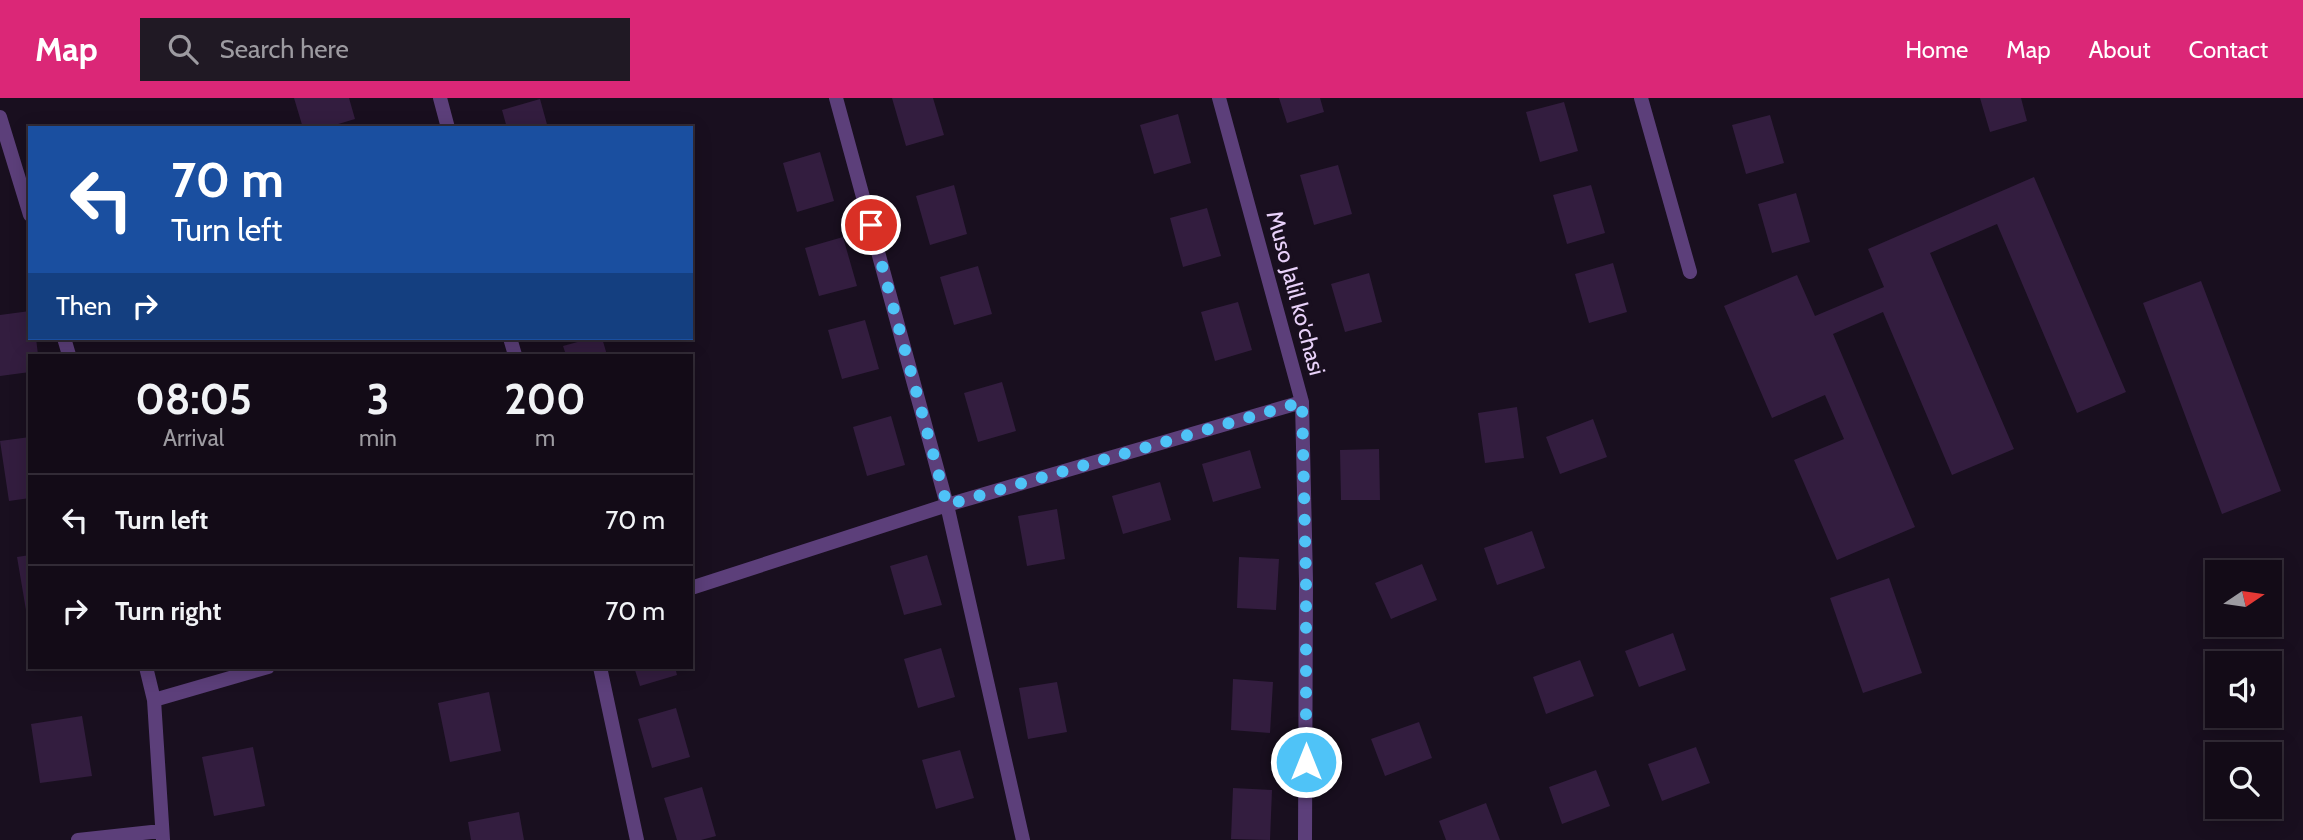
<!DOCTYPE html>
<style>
:root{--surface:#130b17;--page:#201924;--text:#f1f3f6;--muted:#9d9ba1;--line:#322b36;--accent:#db2777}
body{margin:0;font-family:Cabin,sans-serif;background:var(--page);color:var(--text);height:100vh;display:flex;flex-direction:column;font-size:26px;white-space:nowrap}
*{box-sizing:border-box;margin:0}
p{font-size:23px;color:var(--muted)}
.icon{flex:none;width:38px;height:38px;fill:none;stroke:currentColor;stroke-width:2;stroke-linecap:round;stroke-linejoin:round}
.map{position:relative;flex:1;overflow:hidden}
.drawer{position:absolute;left:28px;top:256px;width:665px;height:315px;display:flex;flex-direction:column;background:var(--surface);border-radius:0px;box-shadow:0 4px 18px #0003,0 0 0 2px var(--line)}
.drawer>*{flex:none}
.top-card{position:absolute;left:28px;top:28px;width:665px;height:214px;border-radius:0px;box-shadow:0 4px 18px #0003,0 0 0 2px var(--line);background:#1a4fa0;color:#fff;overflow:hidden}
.needle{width:46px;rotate:77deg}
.buttons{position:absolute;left:2205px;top:462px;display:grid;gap:14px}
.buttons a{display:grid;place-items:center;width:77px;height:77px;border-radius:0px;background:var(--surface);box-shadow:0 4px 18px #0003,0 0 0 2px var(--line);font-size:35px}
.pin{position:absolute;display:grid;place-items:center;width:60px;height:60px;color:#fff;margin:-30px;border:4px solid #fff;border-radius:50%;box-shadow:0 2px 7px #0007}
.me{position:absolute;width:77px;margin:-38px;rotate:0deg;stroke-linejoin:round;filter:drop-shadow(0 0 5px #0008)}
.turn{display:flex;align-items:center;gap:24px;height:147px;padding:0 28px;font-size:32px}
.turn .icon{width:91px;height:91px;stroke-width:2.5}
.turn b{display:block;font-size:49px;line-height:60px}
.then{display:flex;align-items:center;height:66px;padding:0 28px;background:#0003;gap:14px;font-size:26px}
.eta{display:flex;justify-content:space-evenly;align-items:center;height:119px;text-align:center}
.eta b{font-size:42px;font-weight:700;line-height:49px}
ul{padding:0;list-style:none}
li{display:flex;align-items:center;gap:21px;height:91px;padding:0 28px;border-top:2px solid var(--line)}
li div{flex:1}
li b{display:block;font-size:26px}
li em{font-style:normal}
header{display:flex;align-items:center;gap:42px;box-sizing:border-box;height:98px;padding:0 35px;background:var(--accent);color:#fff}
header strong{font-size:33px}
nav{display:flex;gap:38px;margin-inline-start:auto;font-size:24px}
.search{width:490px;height:63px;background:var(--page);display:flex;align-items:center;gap:18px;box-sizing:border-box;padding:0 24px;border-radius:0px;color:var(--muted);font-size:26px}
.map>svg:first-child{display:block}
</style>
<header>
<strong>Map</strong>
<div class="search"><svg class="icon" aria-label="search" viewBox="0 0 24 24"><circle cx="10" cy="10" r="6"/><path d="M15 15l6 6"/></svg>Search here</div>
<nav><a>Home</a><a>Map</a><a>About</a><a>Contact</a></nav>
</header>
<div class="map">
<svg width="2303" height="742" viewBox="0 0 2303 742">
<rect width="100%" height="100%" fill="#190f1f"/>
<path fill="#331d3f" d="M294 0H349L355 21 325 30H303Z
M892 0H933L944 37 906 48Z
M1279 0H1320L1324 14 1287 25Z
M1980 0H2021L2027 23 1990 34Z
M540 1 548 30H507L502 12Z
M1564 4 1578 53 1540 64 1526 14Z
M1178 16 1191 65 1154 76 1140 27Z
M1770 17 1784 65 1746 76 1732 27Z
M820 54 834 103 797 114 783 65Z
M1338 67 1352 116 1314 127 1300 77Z
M2034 79 2126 294 2077 315 1997 126 1930 155 2014 351 1952 377 1883 214 1833 236 1915 429 1837 462 1794 362 1844 341 1825 297 1772 320 1724 208 1797 177 1815 218 1884 189 1868 151Z
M954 87 967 136 930 147 916 98Z
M1591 87 1605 135 1567 146 1553 97Z
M1796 95 1810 144 1772 155 1758 106Z
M1207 110 1221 158 1183 169 1170 120Z
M843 139 857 188 819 198 805 150Z
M1613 165 1627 214 1589 225 1575 176Z
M978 168 992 216 954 227 940 179Z
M1369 175 1382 224 1345 234 1331 186Z
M2201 183 2281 393 2222 416 2143 205Z
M1238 204 1252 252 1215 263 1201 214Z
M30 213V240H36L38 257H30V274L0 278V217Z
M865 222 879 271 842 281 828 232Z
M592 240H602L607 257H566L563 248Z
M1002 284 1016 333 978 344 964 295Z
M1517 309 1524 360 1485 365 1478 315Z
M891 318 905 367 867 378 853 329Z
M1593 321 1607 359 1560 376 1546 339Z
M30 339V400L9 403 0 343Z
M1379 351 1380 402H1341L1340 352Z
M1250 352 1261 390 1213 404 1202 366Z
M1160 384 1171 422 1123 436 1112 398Z
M1057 411 1065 461 1027 468 1018 418Z
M1532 433 1545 470 1497 487 1484 450Z
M30 457V518H27L17 459Z
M927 457 942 507 904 517 890 468Z
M1239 459 1279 461 1276 512 1237 510Z
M1422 466 1437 502 1391 521 1375 485Z
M1889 480 1922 575 1863 595 1830 500Z
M1673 535 1686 572 1639 589 1625 553Z
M941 550 955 599 918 610 904 561Z
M1580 562 1594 598 1546 616 1533 579Z
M634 569H675L677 577 640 588Z
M1233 581 1273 584 1270 635 1231 632Z
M1057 584 1067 634 1028 641 1019 590Z
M489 594 501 653 450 664 438 605Z
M676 610 690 659 652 670 638 621Z
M82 618 92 678 40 685 31 626Z
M1419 624 1432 660 1385 678 1371 641Z
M253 649 265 708 214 718 202 659Z
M1696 649 1710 685 1662 703 1648 666Z
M960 652 974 700 936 711 922 662Z
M1596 672 1610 708 1562 726 1549 689Z
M702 689 716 738 701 742H677L664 700Z
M1233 690 1272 692 1270 742 1231 741Z
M1486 705 1500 742H1446L1439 723Z
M519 714 524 742H471L468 724Z"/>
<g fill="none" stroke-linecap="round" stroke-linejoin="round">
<path stroke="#5c3f7a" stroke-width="14" d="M440 0 448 30
M836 0 947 407 1023 742
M1219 0 1302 304 1306 483 1305 742
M1641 0 1690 174
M0 19 30 117
M64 240 69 257
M510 240 515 257
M691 490 947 407 1302 304
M146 569 154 602 163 742
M600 569 637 742
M154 602 268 569
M78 742 161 733"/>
</g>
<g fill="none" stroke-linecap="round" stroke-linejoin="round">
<path stroke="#4fc3f7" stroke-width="12" stroke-dasharray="0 21.6" d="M871 127 947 407 1302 304 1306 483V664"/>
</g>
<g text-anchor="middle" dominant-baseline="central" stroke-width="7" stroke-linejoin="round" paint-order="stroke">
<g font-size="23" fill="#e9d2fa" stroke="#190f1f">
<text transform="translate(1296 195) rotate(75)">Muso Jalil ko'chasi</text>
</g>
</g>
</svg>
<div class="buttons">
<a><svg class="needle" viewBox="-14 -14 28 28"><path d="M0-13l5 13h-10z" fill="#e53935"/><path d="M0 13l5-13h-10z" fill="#9d9ba1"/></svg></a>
<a><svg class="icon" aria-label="sound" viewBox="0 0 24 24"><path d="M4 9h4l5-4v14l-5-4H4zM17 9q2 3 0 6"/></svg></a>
<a><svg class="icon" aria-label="search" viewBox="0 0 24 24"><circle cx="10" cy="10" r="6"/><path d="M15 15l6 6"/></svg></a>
</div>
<div class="pin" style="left:871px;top:127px;background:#d93025"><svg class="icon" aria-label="arrive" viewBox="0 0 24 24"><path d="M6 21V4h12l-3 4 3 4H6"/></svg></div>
<svg class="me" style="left:1306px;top:664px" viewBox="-20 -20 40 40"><circle r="17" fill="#4fc3f7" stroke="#fff" stroke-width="3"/><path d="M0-11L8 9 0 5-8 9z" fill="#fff"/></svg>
<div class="top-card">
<div class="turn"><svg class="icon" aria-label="left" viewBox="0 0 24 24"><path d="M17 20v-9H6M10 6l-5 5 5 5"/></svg><div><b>70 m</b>Turn left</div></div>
<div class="then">Then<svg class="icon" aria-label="right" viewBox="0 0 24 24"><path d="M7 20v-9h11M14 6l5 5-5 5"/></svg></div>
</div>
<section class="drawer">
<div class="eta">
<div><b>08:05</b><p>Arrival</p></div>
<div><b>3</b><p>min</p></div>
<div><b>200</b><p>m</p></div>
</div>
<ul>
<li><svg class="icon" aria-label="left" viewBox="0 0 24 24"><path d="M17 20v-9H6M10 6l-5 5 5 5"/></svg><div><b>Turn left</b></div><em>70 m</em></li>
<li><svg class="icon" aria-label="right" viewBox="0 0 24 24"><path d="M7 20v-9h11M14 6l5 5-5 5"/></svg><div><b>Turn right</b></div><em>70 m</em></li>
</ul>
</section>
</div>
